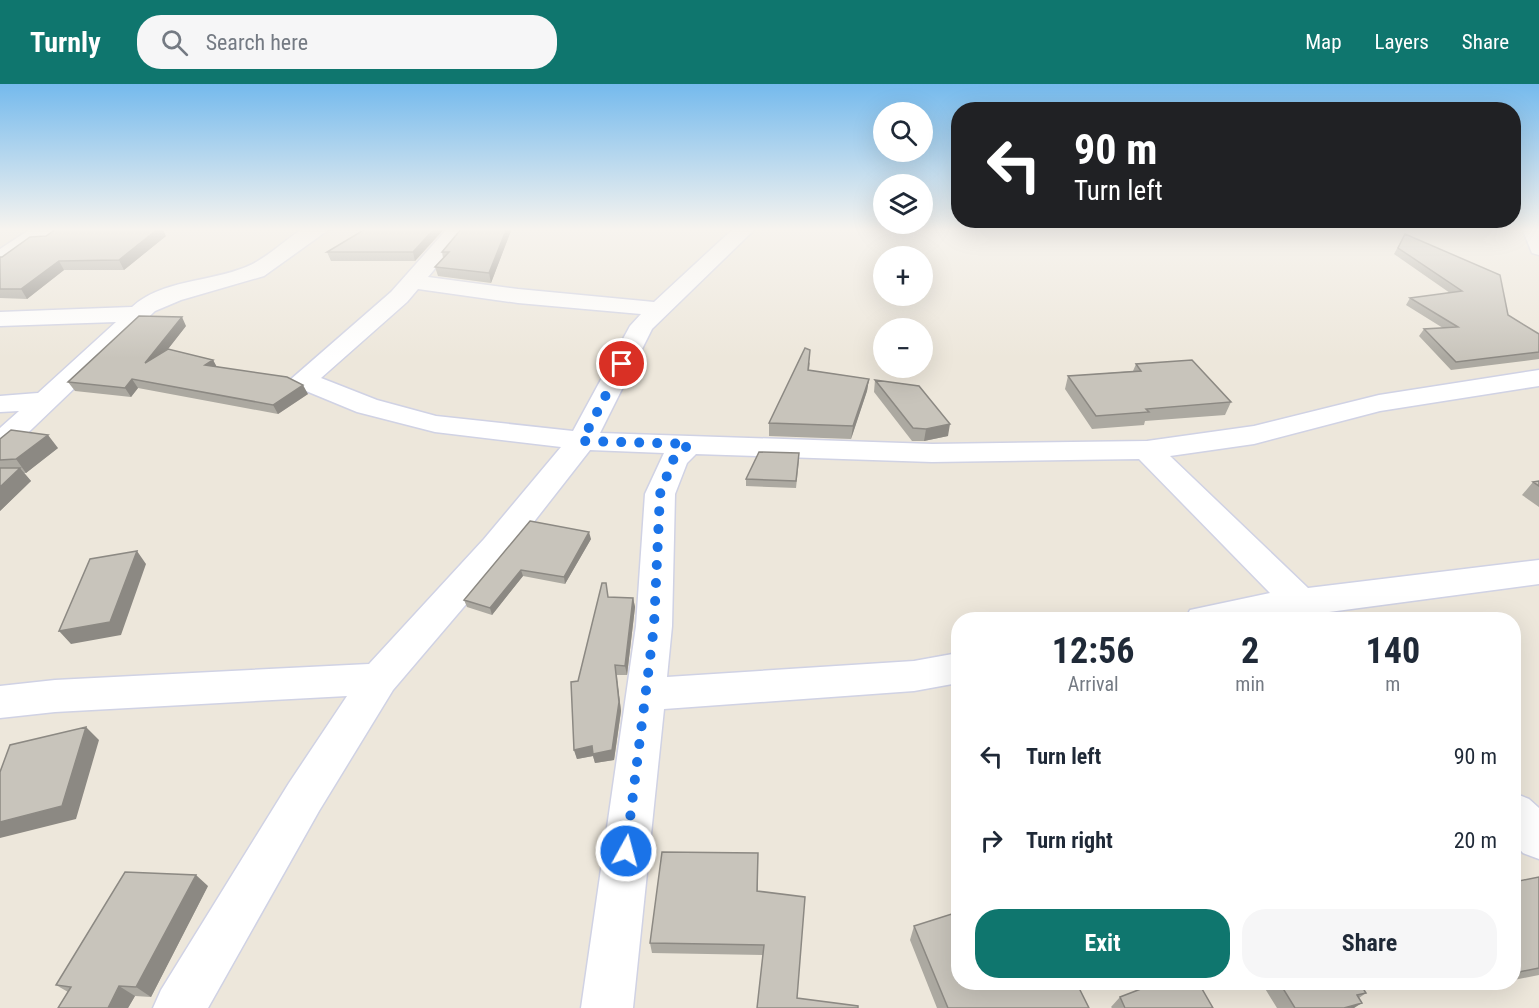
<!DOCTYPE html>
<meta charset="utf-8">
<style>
:root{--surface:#fff;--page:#f6f6f7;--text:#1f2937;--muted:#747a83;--accent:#0f766e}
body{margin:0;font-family:"Roboto Condensed",sans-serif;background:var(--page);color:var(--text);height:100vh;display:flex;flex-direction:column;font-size:22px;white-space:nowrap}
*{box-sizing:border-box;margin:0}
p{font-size:20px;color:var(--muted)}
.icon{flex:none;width:33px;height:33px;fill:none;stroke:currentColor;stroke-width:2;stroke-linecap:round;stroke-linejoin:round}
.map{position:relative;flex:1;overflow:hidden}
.details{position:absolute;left:951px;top:528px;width:570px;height:378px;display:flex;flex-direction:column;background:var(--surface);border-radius:24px;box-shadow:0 6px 24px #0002}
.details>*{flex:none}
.top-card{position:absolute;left:951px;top:18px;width:570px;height:126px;border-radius:24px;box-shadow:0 6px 24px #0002;background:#202124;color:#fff;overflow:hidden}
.buttons{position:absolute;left:873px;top:18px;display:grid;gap:12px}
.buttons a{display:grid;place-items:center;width:60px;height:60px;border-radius:50%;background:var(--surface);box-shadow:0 6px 24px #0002;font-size:30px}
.pin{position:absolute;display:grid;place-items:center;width:51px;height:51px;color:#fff;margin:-26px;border:3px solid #fff;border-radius:50%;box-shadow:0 2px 6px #0007}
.me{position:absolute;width:66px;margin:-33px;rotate:7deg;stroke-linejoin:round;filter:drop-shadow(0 0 4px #0008)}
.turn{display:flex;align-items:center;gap:21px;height:126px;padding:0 24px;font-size:27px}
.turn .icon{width:78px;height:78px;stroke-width:2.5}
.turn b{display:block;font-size:42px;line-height:51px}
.eta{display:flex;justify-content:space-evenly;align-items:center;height:102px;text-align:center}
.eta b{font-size:36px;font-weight:700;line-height:42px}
.action{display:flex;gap:12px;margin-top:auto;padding:12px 24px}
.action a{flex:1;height:69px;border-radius:24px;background:var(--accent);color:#fff;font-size:24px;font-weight:700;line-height:69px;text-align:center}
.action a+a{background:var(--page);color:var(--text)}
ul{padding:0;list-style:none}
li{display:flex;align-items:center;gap:18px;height:84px;padding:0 24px}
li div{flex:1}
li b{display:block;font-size:22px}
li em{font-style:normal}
header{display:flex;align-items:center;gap:36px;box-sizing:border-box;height:84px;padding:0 30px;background:var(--accent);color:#fff}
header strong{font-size:28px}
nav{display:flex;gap:33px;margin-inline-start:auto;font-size:21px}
.search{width:420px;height:54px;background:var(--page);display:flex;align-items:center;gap:15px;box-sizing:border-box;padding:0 21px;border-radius:24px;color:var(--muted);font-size:22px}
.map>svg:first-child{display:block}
</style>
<header>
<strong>Turnly</strong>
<div class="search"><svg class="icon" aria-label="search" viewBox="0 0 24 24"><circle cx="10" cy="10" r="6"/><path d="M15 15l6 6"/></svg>Search here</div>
<nav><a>Map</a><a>Layers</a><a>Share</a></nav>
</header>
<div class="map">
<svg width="1539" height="924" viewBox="0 0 1539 924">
<rect width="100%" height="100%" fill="#ede7db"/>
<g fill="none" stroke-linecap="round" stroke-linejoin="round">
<defs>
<path id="minor" d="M32 144H56L8 180 0 181V165Z
M304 144H331L264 192 181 216 155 227 10 366 0 369V344L19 327 0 328V312L38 309 116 238 0 242V228L132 223C161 196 210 198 246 183 268 174 284 156 304 144Z
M448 144H469L428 193 518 205 654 218 734 144H756L652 245 600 349 932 360 1147 357 1254 342 1379 311 1539 286V302L1380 327 1254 360 1170 372 1308 504 1539 476V500L1329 528 1330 530 1327 536H1295L1292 532 1268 536H1185L1190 526 1270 509 1139 375 932 378 696 370 687 379 675 410 672 542 667 593 914 577 958 569V599L914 607 664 625 633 924H581L636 542 645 410 664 369 590 366 508 471 393 606 319 727 208 924H153L161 906 289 699 347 612 55 628 0 634V602L55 596 369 580 484 455 561 363 435 348 357 328 294 302 290 296 391 208ZM418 205 518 219 641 230 630 242 573 347 436 332 377 316 321 294 407 218Z
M1522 144H1539V171L1532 169Z
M1514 709 1529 715 1539 724V775L1523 769 1514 759Z"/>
</defs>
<use href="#minor" stroke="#d0d2e4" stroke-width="3"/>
<use href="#minor" fill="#fff" fill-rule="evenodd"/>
</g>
<path fill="#aca9a1" d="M445 144 415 177H331L327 168Z
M462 144H512L491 199 438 192 435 183 443 174 442 168Z
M1405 150 1508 231 1539 250V275L1451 286 1419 252 1424 245 1443 244 1406 221 1410 214 1450 209 1394 170Z
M166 152 124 186H64L27 215 0 214V173Z
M186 242 168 265 213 276 216 282 308 310 278 330 138 304 131 313 75 307 68 298Z
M810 278 809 286 869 295 867 307 851 355 769 352V339Z
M1136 280 1231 318 1225 331 1145 337 1144 341 1092 345 1065 305 1068 292 1133 287Z
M875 296 948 352 924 357H912L874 308Z
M0 355 58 364 26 389H24L31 397 0 427Z
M799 376 796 404 746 402V395Z
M1539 397V423L1522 411 1533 398Z
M530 437 591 455 565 500 523 492 492 531 467 523 464 516Z
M609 513 633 514 635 523 627 591H617L621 627 614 676 595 679 593 672 577 675 574 666 578 597Z
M758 769V807L797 914 757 924 763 871 652 869 650 859Z
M1539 793V891L1514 896V798Z
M208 802 151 913 135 912 128 924H58L68 908 56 901Z
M914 842 1089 924H937L910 856Z
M1261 898H1359L1366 909 1359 914 1354 924H1277Z
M1487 898H1501L1489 901Z
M1180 902 1213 924H1112L1111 923 1120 913Z"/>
<path fill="#8c8983" d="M159 144H162L166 152 124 186 119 176Z
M435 144H445L415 177 413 168Z
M507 144H512L491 199 489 189Z
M59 177 64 186 27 215 21 205Z
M182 233 186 242 150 288 145 279Z
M213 276 218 285 205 281Z
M132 295 138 304 131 313 125 304Z
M869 295 867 307 851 355 853 342Z
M303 301 308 310 278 330 273 321Z
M950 340 948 352 924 357 926 345Z
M48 351 58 364 26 389 16 375Z
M20 384 31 397 0 427V403Z
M589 448 591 455 565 500 564 493Z
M137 467 146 480 121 551 71 560 59 547Z
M521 486 523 492 492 531 490 524Z
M633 514 635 523 627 591 625 582Z
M615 581 621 627 614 676 595 679 593 672 577 675 574 666Z
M86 643 99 656 76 735 0 754V738Z
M196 791 208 802 151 913 136 903Z
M119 902 135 912 128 924H108Z
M1362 919 1354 924H1344Z"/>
<path fill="#c8c4bb" stroke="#8c8983" stroke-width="1.5" d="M58 144H108L107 145 159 144 119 176 59 177 21 205H0V173H2L30 153 46 152Z
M367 144H435L413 168H327Z
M462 144H507L489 189 435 183 449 168H442Z
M1405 150 1500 191 1508 231 1539 250V268L1456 278 1424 245 1458 243 1410 214 1462 207 1398 164Z
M139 232 182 233 145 279 168 265 213 276 205 281 287 293 303 301 273 321 132 295 125 304 68 298Z
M805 264 810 266 808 286 869 295 853 342 769 339Z
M1192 276 1231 318 1146 325 1149 328 1096 332 1068 292 1141 287 1136 280Z
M875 296 919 302 950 340 926 345 913 344Z
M11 346 48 351 16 375 0 376V355Z
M759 368 799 369 796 397 746 395Z
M0 384H20L0 403Z
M1539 397V402L1533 398Z
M530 437 589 448 564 493 521 486 490 524 464 516Z
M137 467 110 538 59 547 90 475Z
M602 499H606L608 513 633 514 625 582 615 581 619 618 612 666 593 670 592 662 574 666 571 598 578 597Z
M1217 531H1274L1278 536H1196Z
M86 643 62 722 0 738V688L10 661Z
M662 768 758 769 757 807 805 813 797 914 858 922V924H757L764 861 650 859Z
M125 788 196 791 136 903 119 902 108 924H58L71 903 56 901Z
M1539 793V884L1514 889V798Z
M958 828V898H1076L1089 924H948L914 842Z
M1159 898H1177L1180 902 1192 898H1198L1213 924H1125L1120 913Z
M1279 898H1359L1366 909 1357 911 1362 919 1344 924H1295Z"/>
<linearGradient id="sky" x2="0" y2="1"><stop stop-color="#75baed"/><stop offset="0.53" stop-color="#f7f4ef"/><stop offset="1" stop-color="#f7f4ef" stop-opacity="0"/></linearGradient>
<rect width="1539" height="274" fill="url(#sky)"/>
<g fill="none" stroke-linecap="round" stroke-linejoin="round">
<path stroke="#1a73e8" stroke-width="10" stroke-dasharray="0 18" d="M622 280 582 357 689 360 673 376 660 410 654 542 626 767"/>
</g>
</svg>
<div class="buttons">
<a><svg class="icon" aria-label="search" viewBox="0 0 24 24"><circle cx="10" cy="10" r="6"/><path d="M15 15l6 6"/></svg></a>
<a><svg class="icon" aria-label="layers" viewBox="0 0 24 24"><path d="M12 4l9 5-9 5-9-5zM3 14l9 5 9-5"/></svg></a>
<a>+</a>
<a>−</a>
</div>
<div class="pin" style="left:622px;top:280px;background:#d93025"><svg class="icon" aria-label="arrive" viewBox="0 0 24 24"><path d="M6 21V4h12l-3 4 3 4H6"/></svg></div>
<svg class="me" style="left:626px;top:767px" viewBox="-20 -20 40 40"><circle r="17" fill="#1a73e8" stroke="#fff" stroke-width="3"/><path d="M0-11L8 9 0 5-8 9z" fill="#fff"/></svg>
<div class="top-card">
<div class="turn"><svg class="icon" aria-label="left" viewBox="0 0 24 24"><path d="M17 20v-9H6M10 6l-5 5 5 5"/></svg><div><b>90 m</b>Turn left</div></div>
</div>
<section class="details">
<div class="eta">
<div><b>12:56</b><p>Arrival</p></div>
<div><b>2</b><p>min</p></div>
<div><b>140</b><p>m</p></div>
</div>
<ul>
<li><svg class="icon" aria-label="left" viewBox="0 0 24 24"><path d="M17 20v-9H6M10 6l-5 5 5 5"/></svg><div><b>Turn left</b></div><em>90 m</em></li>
<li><svg class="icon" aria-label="right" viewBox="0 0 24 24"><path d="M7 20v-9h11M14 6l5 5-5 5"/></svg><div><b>Turn right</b></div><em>20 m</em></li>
</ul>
<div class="action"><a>Exit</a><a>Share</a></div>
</section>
</div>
